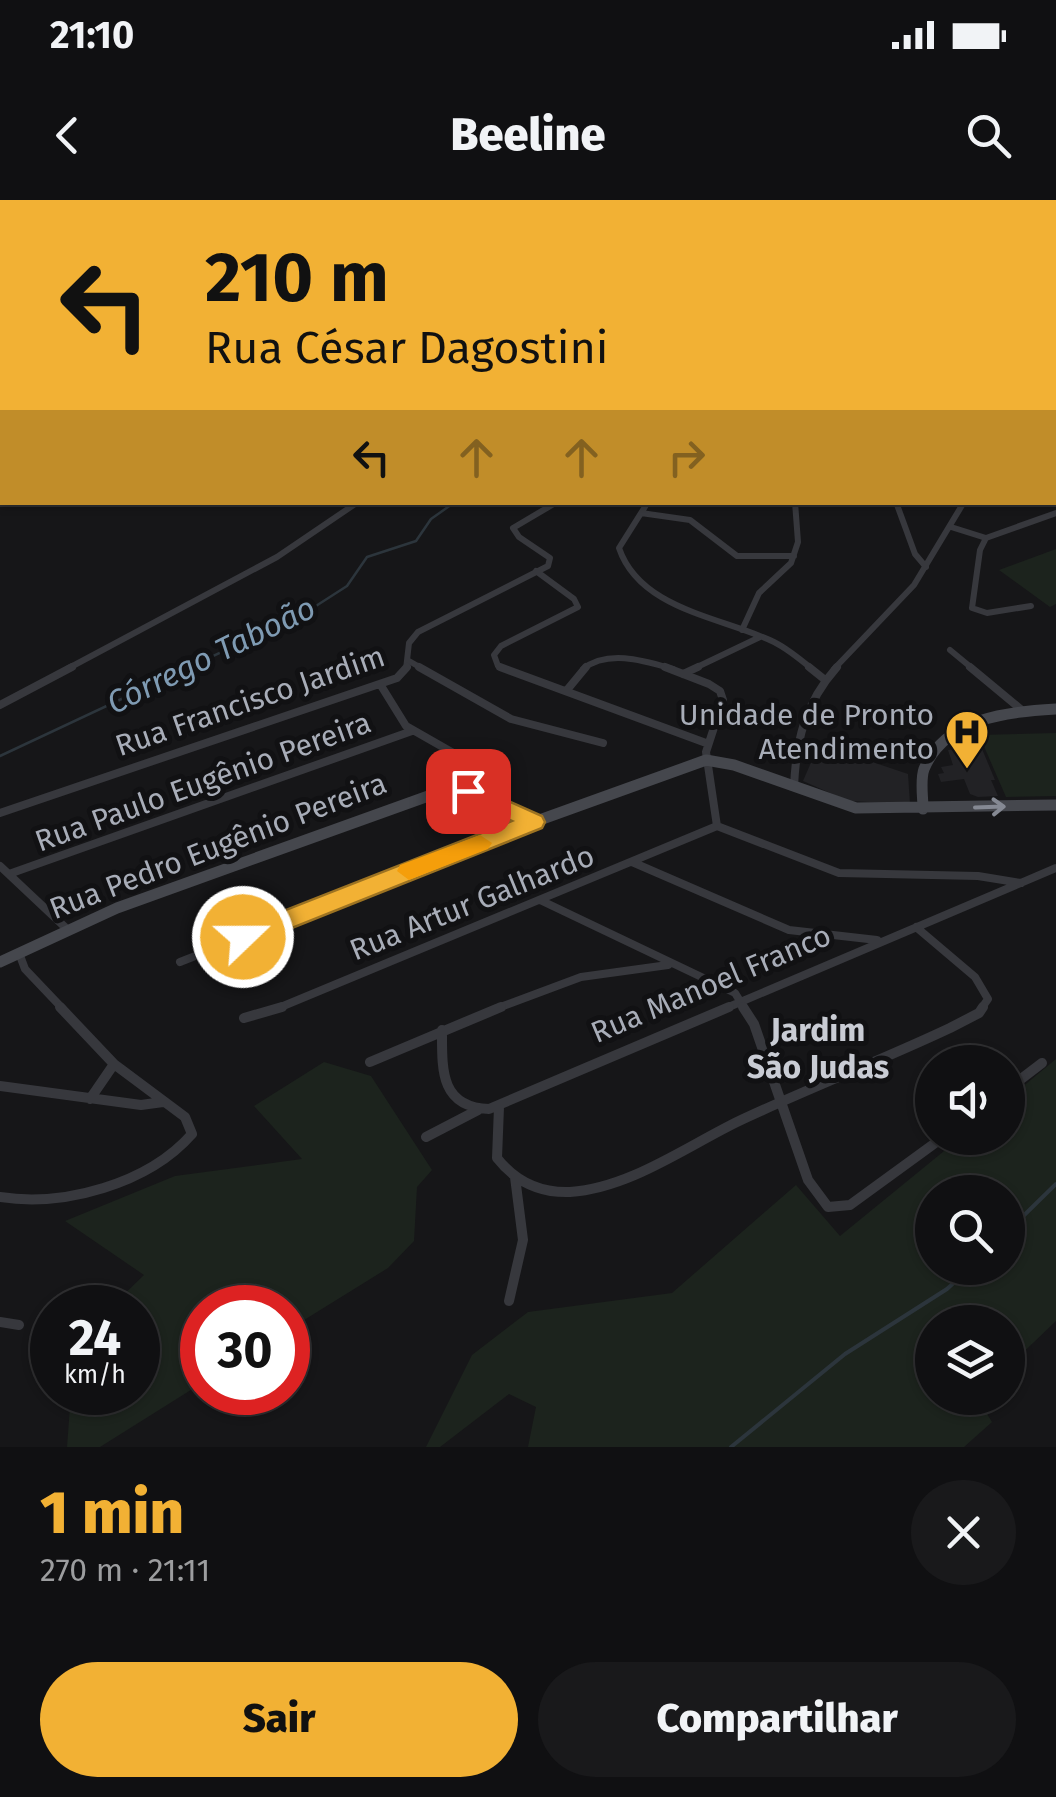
<!DOCTYPE html>
<html lang="pt">
<meta charset="utf-8">
<style>
:root{--surface:#101012;--page:#19191b;--text:#f1f3f6;--muted:#9c9d9f;--line:#303032;--accent:#f2b134}
body{margin:0;font-family:"Fira Sans",sans-serif;background:var(--page);color:var(--text);height:100vh;display:flex;flex-direction:column;font-size:38px;white-space:nowrap}
*{box-sizing:border-box;margin:0}
p{font-size:32px;color:var(--muted)}
.icon{flex:none;width:55px;height:55px;fill:none;stroke:currentColor;stroke-width:2;stroke-linecap:round;stroke-linejoin:round}
.map{position:relative;height:1247px;overflow:hidden}
.drawer{display:flex;flex-direction:column;background:var(--surface);flex:1}
.drawer>*{flex:none}
.guide{position:absolute;left:0px;top:0px;width:1058px;height:305px;box-shadow:0 2px 8px #0004,0 0 0 2px var(--line);background:#f2b134;color:#111;overflow:hidden}
.controls{position:absolute;left:915px;top:845px;display:grid;gap:20px}
.controls a{display:grid;place-items:center;width:110px;height:110px;border-radius:50%;background:var(--surface);box-shadow:0 2px 8px #0004,0 0 0 2px var(--line);font-size:50px}
.speed{position:absolute;left:30px;top:1085px;display:flex;gap:20px;font-size:50px;font-weight:700;text-align:center}
.speed>*{display:grid;place-content:center;width:130px;height:130px;border-radius:50%;background:var(--surface);box-shadow:0 2px 8px #0004,0 0 0 2px var(--line);line-height:1}
.speed small{font-size:25px;font-weight:400}
.speed .limit{border:15px solid #d22;background:#fff;color:#111}
.pin{position:absolute;display:grid;place-items:center;width:85px;height:85px;color:#fff;margin:-42px;border-radius:20px;box-shadow:0 5px 15px #0006}
.me{position:absolute;width:110px;margin:-55px;rotate:68deg;stroke-linejoin:round;filter:drop-shadow(0 0 8px #0008)}
.turn{display:flex;align-items:center;gap:35px;height:210px;padding:0 40px;font-size:45px}
.turn .icon{width:130px;height:130px;stroke-width:2.5}
.turn b{display:block;font-size:70px;line-height:85px}
.lanes{display:flex;align-items:center;height:95px;padding:0 40px;background:#0003;justify-content:center;gap:50px;direction:ltr}
.lanes .off{opacity:.35}
.round{display:grid;place-items:center;flex:none;width:105px;height:105px;border-radius:52px;background:var(--page)}
.headline{display:flex;align-items:center;justify-content:space-between;height:170px;padding:0 40px}
h1{font-size:60px;font-weight:800;line-height:75px;color:var(--accent)}
.primary-button{display:flex;gap:20px;margin-top:auto;padding:20px 40px}
.primary-button a{flex:1;height:115px;border-radius:60px;background:var(--accent);color:#111;font-size:40px;font-weight:800;line-height:115px;text-align:center}
.primary-button a+a{background:var(--page);color:var(--text)}
.status{display:flex;justify-content:space-between;align-items:center;height:70px;padding:0 50px;background:var(--surface);direction:ltr}
.status svg{height:28px;fill:currentColor}
header{display:flex;justify-content:space-between;align-items:center;height:130px;padding:0 40px;background:var(--surface);font-size:45px;font-weight:800}
.map>svg:first-child{display:block}
</style>
<div class="status"><b>21:10</b><svg viewBox="0 0 49 12"><path d="M0 12V9h3v3zM5 12V6h3v6zM10 12V3h3v9zM15 12V0h3v12zM26 1h20v11H26zM47 4h2v5h-2z"/></svg></div>
<header><svg class="icon" aria-label="back" viewBox="0 0 24 24"><path d="M15 5l-7 7 7 7"/></svg>Beeline<svg class="icon" aria-label="search" viewBox="0 0 24 24"><circle cx="10" cy="10" r="6"/><path d="M15 15l6 6"/></svg></header>
<div class="map">
<svg width="1056" height="1247" viewBox="0 0 1056 1247">
<rect width="100%" height="100%" fill="#161618"/>
<path fill="#222225" d="M977 537 995 580H991L998 596 978 597 970 594 964 579 941 582 938 574 944 573 941 567 953 565 948 550 964 548 960 538Z
M819 544 908 574 910 604 848 601 803 581Z"/>
<path fill="#1c231d" fill-rule="evenodd" d="M1056 349V404L1050 407 999 370Z
M1056 533V596L1006 597 979 535Z
M1056 859V1121L1008 1167V1122H932V1198H977L992 1222 964 1247H528L536 1207 509 1194 440 1247H426L472 1155 528 1112 672 1093 796 985 840 1036 960 938H1008V899ZM1008 992V1068H932V992Z
M324 862 371 876 432 970 417 987 414 1041 388 1068 288 1130V1108H202V1183L100 1247H67L71 1193 138 1192V1108L111 1107 144 1075 65 1021 175 976 302 959 254 906Z"/>
<g fill="none" stroke-linecap="round" stroke-linejoin="round">
<path stroke="#2c353c" stroke-width="2.5" d="M356 0 372 2
M311 2 321 0
M687 2 710 0
M1035 2 1041 0
M0 556 305 413 347 386 367 357 416 341 431 319 455 302"/>
<path stroke="#2c353c" stroke-width="4" d="M1008 1031 1056 984
M731 1247 845 1154 947 1089 970 1068"/>
<path stroke="#37383d" stroke-width="6" d="M648 302 619 348C640 410 722 417 774 442 788 449 800 459 812 469
M896 302 915 354 926 367
M641 313 690 320 737 356H794
M951 327 986 338
M1031 406 987 413 972 408 980 350 986 338 1056 313
M742 430 759 393 791 363 798 342 795 302
M950 450 973 469
M409 461 423 469
M67 469 277 357 358 302
M406 469 409 443 418 432 548 366 550 358 519 337 513 328 557 302
M506 469 498 466 494 455 501 446 578 407 574 399 536 371
M583 469C608 449 645 461 673 469
M693 469 760 437
M834 469 914 385 964 302"/>
<path stroke="#37383d" stroke-width="8" d="M419 467 511 519 603 543
M500 467 706 543
M665 467 709 484 720 491 723 500 706 552 717 626
M809 467 824 479
M970 467 1023 511
M683 474 698 467
M380 484 406 526 469 562 468 575 458 589
M567 490 586 467
M0 505 72 467
M794 587C796 540 805 503 837 467
M0 613 397 478 407 467
M717 626 839 673 978 676 1021 683
M632 662 789 730 877 740
M0 666 67 729
M9 674 412 531
M540 700 735 793 745 809
M916 727 975 777 988 799 981 809
M19 753 25 769 63 809
M180 762 534 622
M276 809 717 626
M495 809 581 777 668 765
M724 809 1056 668"/>
<path stroke="#37383d" stroke-width="10" d="M743 807 754 824 808 980 828 1007 850 1005 942 938
M244 818 282 807
M442 830C442 870 440 907 489 909L729 807
M370 862 501 807
M0 886 141 905 163 902
M1008 889 1042 863
M90 899 114 864
M499 907 497 958C515 981 540 993 570 992 630 988 687 946 739 921 809 888 880 861 950 828L979 813 983 807
M426 937 478 910
M0 997C64 1007 148 984 192 934L185 917 114 864 60 807
M509 1101 523 1040 515 977
M0 1122 19 1125"/>
<path stroke="#45474d" stroke-width="6" d="M940 0 947 2"/>
<path stroke="#45474d" stroke-width="11" d="M923 609C923 597 920 580 924 569 946 517 1008 512 1056 509
M0 762 117 708 445 590 468 591 534 622 706 560 734 565 856 608 1056 605"/>
<path fill="#53555c" fill-rule="evenodd" d="M219 0H233L236 2H225Z
M276 0H291L294 2H282Z
M782 0H807L798 2H779Z
M877 0H904L895 2H874Z
M919 0H939C935 3 923 3 919 0Z"/>
<path fill="#63666e" fill-rule="evenodd" d="M810 0H836L829 2H808Z
M844 0H870L863 2H842Z"/>
</g>
<defs><path id="oneway-shaft" d="M-6 0H5M1.5-3L5.5 0L1.5 3" fill="none" stroke-width="1.6" stroke-linecap="round" stroke-linejoin="round" transform="scale(2.5)"/></defs>
<use stroke="#858993" href="#oneway-shaft" transform="translate(990 607) rotate(-2)"/>
<path fill="#f2b134" stroke="#9d7322" stroke-width="2.5" d="M468 583 542 616 545 622 542 628 252 744H235L231 737 235 730 512 621 460 596 457 591Z"/>
<path fill="#f59e0b" d="M480 635 492 643 488 649 409 680 397 671 400 665Z"/>
<defs>
<symbol id="hospital-pin" viewBox="-11 -11 22 30"><path d="M0 17L-7.5 6A9.5 9.5 0 1 1 7.5 6Z" fill="#f2b134" stroke="#111113"/><path d="M-5-5h3v3.5h4V-5h3V5h-3V1.5h-4V5h-3Z" fill="#111"/></symbol>
</defs>
<g fill-rule="evenodd">
<use href="#hospital-pin" x="942" y="507" width="50" height="68"/>
</g>
<g text-anchor="middle" dominant-baseline="central" stroke-width="10" stroke-linejoin="round" paint-order="stroke">
<g font-size="30" fill="#a8adb8" stroke="#111113">
<text transform="translate(250 501) rotate(-19)">Rua Francisco Jardim</text>
<text transform="translate(203 582) rotate(-20)">Rua Paulo Eugênio Pereira</text>
<text transform="translate(218 646) rotate(-21)">Rua Pedro Eugênio Pereira</text>
<text transform="translate(472 703) rotate(-22)">Rua Artur Galhardo</text>
<text transform="translate(711 784) rotate(-23)">Rua Manoel Franco</text>
</g>
<g font-size="30" fill="#a8adb8" stroke="#111113" text-anchor="end">
<text x="934" y="515">Unidade de Pronto<tspan x="934" dy="34">Atendimento</tspan></text>
</g>
<g font-size="32" font-style="italic" fill="#7f9bb3" stroke="#111113">
<text transform="translate(211 455) rotate(-26)">Córrego Taboão</text>
</g>
<g font-size="32" font-weight="bold" fill="#c9ccd4" stroke="#111113">
<text x="818" y="830">Jardim<tspan x="818" dy="37">São Judas</tspan></text>
</g>
</g>
</svg>
<div class="controls">
<a><svg class="icon" aria-label="sound" viewBox="0 0 24 24"><path d="M4 9h4l5-4v14l-5-4H4zM17 9q2 3 0 6"/></svg></a>
<a><svg class="icon" aria-label="search" viewBox="0 0 24 24"><circle cx="10" cy="10" r="6"/><path d="M15 15l6 6"/></svg></a>
<a><svg class="icon" aria-label="layers" viewBox="0 0 24 24"><path d="M12 4l9 5-9 5-9-5zM3 14l9 5 9-5"/></svg></a>
</div>
<div class="speed"><div>24<small>km/h</small></div><div class="limit">30</div></div>
<div class="pin" style="left:468px;top:591px;background:#d93025"><svg class="icon" aria-label="arrive" viewBox="0 0 24 24"><path d="M6 21V4h12l-3 4 3 4H6"/></svg></div>
<svg class="me" style="left:243px;top:737px" viewBox="-20 -20 40 40"><circle r="17" fill="#f2b134" stroke="#fff" stroke-width="3"/><path d="M0-11L8 9 0 5-8 9z" fill="#fff"/></svg>
<div class="guide">
<div class="turn"><svg class="icon" aria-label="left" viewBox="0 0 24 24"><path d="M17 20v-9H6M10 6l-5 5 5 5"/></svg><div><b>210 m</b>Rua César Dagostini</div></div>
<div class="lanes"><svg class="icon" aria-label="left" viewBox="0 0 24 24"><path d="M17 20v-9H6M10 6l-5 5 5 5"/></svg><svg class="icon off" aria-label="ahead" viewBox="0 0 24 24"><path d="M12 20V5M6 11l6-6 6 6"/></svg><svg class="icon off" aria-label="ahead" viewBox="0 0 24 24"><path d="M12 20V5M6 11l6-6 6 6"/></svg><svg class="icon off" aria-label="right" viewBox="0 0 24 24"><path d="M7 20v-9h11M14 6l5 5-5 5"/></svg></div>
</div>
</div>
<section class="drawer">
<div class="headline"><div><h1>1 min</h1><p>270 m · 21:11</p></div><a class="round"><svg class="icon" aria-label="close" viewBox="0 0 24 24"><path d="M6 6l12 12M18 6L6 18"/></svg></a></div>
<div class="primary-button"><a>Sair</a><a>Compartilhar</a></div>
</section>
